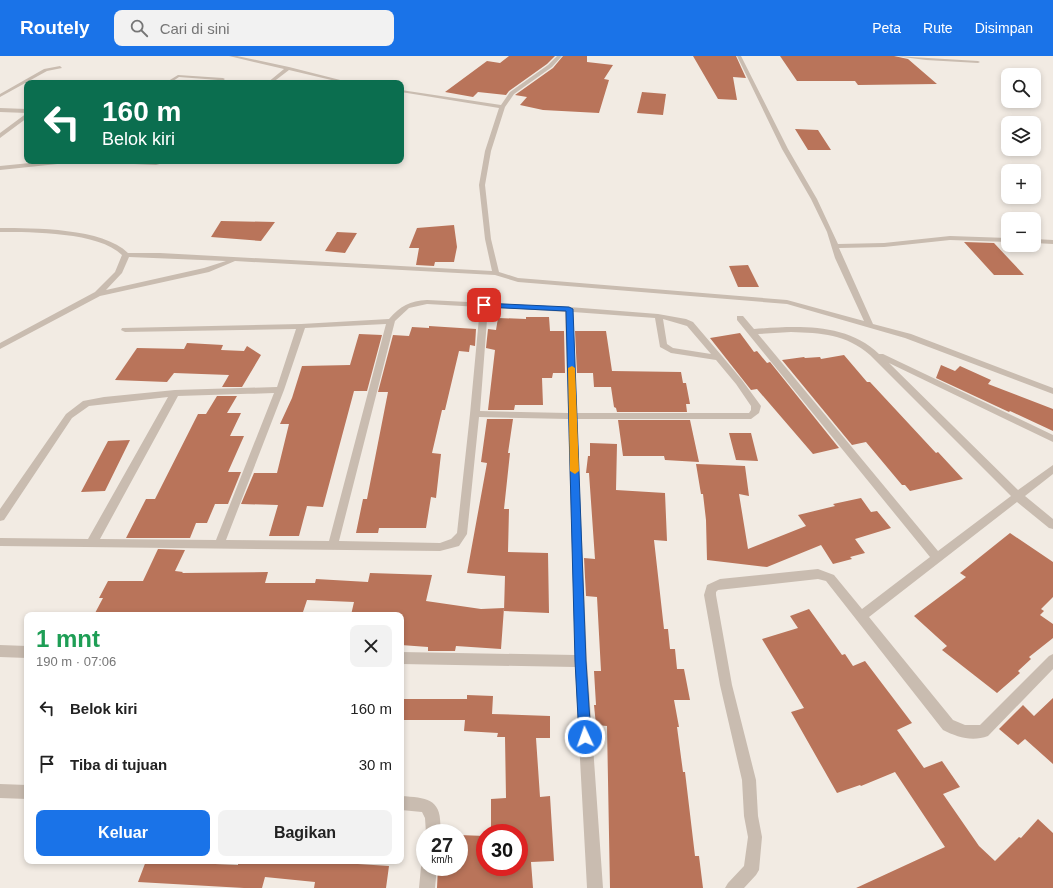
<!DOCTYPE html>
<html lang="id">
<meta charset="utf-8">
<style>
:root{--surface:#fff;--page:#f2f2f2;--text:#222;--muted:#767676;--accent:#1a73e8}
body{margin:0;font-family:Arial,sans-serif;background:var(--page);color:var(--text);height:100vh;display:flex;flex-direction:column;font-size:15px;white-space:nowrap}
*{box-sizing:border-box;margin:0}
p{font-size:13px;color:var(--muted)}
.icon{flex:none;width:22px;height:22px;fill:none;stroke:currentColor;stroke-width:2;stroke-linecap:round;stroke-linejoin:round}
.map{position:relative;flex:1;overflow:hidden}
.panel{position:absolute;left:24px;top:556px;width:380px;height:252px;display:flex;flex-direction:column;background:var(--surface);border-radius:8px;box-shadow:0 2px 6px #0003}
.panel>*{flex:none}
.top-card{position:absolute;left:24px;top:24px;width:380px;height:84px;border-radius:8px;box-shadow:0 2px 6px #0003;background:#0b6e4f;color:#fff;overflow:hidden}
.fabs{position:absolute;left:1001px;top:12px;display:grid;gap:8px}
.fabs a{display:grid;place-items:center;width:40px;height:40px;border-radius:8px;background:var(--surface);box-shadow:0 2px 6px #0003;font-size:20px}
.speed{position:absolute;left:416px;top:768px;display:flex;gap:8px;font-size:20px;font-weight:700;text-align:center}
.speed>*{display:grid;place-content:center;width:52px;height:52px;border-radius:50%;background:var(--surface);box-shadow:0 2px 6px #0003;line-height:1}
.speed small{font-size:10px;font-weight:400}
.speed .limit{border:6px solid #d22;background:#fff;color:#111}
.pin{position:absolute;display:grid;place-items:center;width:34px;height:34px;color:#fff;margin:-17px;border-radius:8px;box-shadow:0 2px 6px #0006}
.me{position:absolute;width:44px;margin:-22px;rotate:357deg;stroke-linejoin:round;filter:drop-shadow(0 0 3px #0008)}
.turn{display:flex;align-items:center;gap:14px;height:84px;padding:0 12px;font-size:18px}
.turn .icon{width:52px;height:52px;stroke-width:2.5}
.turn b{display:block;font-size:28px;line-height:34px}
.round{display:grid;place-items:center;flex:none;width:42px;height:42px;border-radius:8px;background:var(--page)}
.headline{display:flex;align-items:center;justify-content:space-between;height:68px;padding:0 12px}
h1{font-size:24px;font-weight:700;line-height:30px;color:#1e9e55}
.action{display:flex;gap:8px;margin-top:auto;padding:8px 12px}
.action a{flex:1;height:46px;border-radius:8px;background:var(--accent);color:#fff;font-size:16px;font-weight:700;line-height:46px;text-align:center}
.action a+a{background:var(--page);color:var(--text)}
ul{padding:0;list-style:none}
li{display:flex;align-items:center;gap:12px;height:56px;padding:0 12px}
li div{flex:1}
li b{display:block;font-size:15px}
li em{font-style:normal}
header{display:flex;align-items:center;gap:24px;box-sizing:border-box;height:56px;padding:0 20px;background:var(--accent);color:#fff}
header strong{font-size:19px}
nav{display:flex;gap:22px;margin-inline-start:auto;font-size:14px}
.search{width:280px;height:36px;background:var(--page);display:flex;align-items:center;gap:10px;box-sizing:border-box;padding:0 14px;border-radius:8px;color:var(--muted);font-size:15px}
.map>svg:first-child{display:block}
</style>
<header>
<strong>Routely</strong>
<div class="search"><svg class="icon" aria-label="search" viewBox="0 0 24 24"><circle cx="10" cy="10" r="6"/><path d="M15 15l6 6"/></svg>Cari di sini</div>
<nav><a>Peta</a><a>Rute</a><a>Disimpan</a></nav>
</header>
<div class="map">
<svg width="1053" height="832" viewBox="0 0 1053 832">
<rect width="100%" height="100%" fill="#f2ebe3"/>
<path fill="#b9745a" d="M509 0H555L547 8 509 35 506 39 478 36 473 41 445 36 487 5 500 7Z
M563 0H587V6L613 9 604 23 609 24 599 57 543 54 520 49 527 41 515 39 553 12Z
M693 0H736L746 22 733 21 737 44 718 43Z
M780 0H894L908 3 937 28 858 29 855 25H797Z
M642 36 666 38 663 59 637 57Z
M795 73 818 74 831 94H808Z
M221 165 275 166 261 185 211 181Z
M454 169 457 191 454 206H435L434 210 416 209 419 192H409L417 172Z
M337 176 357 177 345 197 325 195Z
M964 186 994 187 1024 219H994Z
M748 209 759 231H738L729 210Z
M526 261H549L550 275H564L565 317H553L552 322H542L543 349H515L514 354H488L495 294 486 292 488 273 496 274 498 262 526 263Z
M429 270 476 273 475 290 470 289 469 296 459 295 445 354H442L432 397 441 398 436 442 431 441 426 472H379L378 477H356L363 443H367L388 336H378L393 279 409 280 412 271 429 272Z
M575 275H606L612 315 681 316 683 327H686L690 348H686L687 356H617L616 352 614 351 611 331H594L593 317H577Z
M740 277 754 296 757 295 767 307 770 306 839 392 813 398 757 333 751 334 710 282Z
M359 278 382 279 367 335H354L323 451 307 450 299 480H269L278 449 241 448 254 417H277L289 368H280L292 342 302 310 350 309Z
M187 287 223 289 221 294 244 295 247 290 261 299 242 331H222L229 319 174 317 167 326 115 324 137 292 184 293Z
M844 299 867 326H870L936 397 938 396 963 423 910 435 905 429H902L866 386 852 389 782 304 804 301 805 302 820 301 821 303Z
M941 309 955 315 960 310 991 324 988 328 1053 353V375L1010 355 1009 356 936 322Z
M217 340H237L227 357H241L230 380H244L228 416H241L228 448H215L207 467H196L190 482H126L146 443H155L198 358H206Z
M487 363H513L508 397H510L504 453H509L508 496 548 497 549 557 504 555 505 520 467 517 487 407 481 406Z
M618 364H690L699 406 665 404 664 400H623Z
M729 377H751L758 405 736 404Z
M130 384 105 435 81 436 108 385Z
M590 387 617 388 616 434 665 437 667 485 654 484 664 573H668L670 593H675L677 613H684L690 644H674L679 671H677L683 716H685L695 800H699L703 832H610L607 670 596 669 594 649H596L594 615H601L597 541 586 540 584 502 595 503 589 417H586L588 400H590Z
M696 408 745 410 749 440 739 438 748 493 806 470 798 459 835 450 833 448 861 442 871 456 877 455 891 472 855 483 865 497 850 501 852 503 833 508 821 489 767 511 707 504 706 464 703 438H701Z
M1010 477 1053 506V541L1041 553 1044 555 1040 559 1053 568V582L1029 601 1031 603 1018 615 1020 617 997 637 942 594 947 590 914 560 966 521 960 517Z
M158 493 185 494 175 515 183 516 182 517 268 516 265 527H315L316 523 368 526 370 517 432 519 426 545 481 553 504 552 501 593 456 590 455 595H428V591L401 589V559H351L354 546 307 544 302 559H94L103 542H99L108 525H143Z
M809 553 842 599 845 598 853 610 865 605 912 667 897 674 924 712 942 705 960 731 943 738 979 790 995 805 1019 781 1021 782 1038 763 1053 777V832H856L945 791 895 716 861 730 860 729 837 737 791 656 804 652 762 583 798 572 790 560Z
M467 639 493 640 492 658 550 660V682H536L540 741 550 740 554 805 531 806 533 832H437L438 811H459V779L485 780V811H519V777H491V743L506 742 505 681H497L498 677 464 675 465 664H401V643H467Z
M1053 642V708L1025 683 1018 689 999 673 1023 649 1034 660Z
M146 805 238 809V805H359L358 808 389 810 386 832H314L315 826 265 821 262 832H244L138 826Z"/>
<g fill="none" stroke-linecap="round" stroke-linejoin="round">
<path fill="#c9bcb0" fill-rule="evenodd" d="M229 0H237L289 11 352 27H344L289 14 272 27H267L284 13Z
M557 0H562L552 11 514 38 505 51 491 95 485 129 491 183 499 216 518 222 787 244 864 265 835 202 827 176 811 143 782 93 737 0H741L788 93 817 143 838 188 884 187 950 180 1008 182V186L950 184 884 191 839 192 873 268 911 278 1053 332V338L905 282 787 248 518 226 495 219 235 205 209 216 100 240 0 293V287L95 236 115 216 122 199C99 176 32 176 0 176V172C34 172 103 172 128 197H160L492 215 485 183 479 129 485 95 499 52 401 36V34L501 49 510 36 548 9ZM129 201 226 205 204 212 106 234 122 217Z
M895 0 978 5 980 6 978 7 926 4Z
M60 10 62 12 47 15 0 41V38L44 13Z
M178 19 223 22 225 23 220 27H215L218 24 179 21 170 27H165Z
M0 52 27 53V57L0 56Z
M27 57V62L0 82V77Z
M34 105H41L40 106 70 105 67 107 0 114V110L30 107Z
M109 105H170L156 109 112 107Z
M1034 183 1053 184V188L1034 187Z
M427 244 569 251 658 258 686 263 693 266 722 300 742 324 761 350 759 357 751 363H577L587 605 603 832H587L575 611 401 608V596L575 599 568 363 479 361 467 478 459 490 440 495 0 490V482L88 483 168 341 89 350 72 362 4 464 0 465V453L66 358 83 345 104 341 175 334 277 331 296 273 125 276 121 274 122 272 301 268 389 263C400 250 410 245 427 244ZM427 248 480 251 470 358 457 477 451 483 440 487 339 485 395 265 409 252ZM488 251 565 256 568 357 480 355ZM573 256 655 262 660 291 671 297 716 304 736 328 751 350V354L749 357H577ZM663 263 687 270 711 298 673 292 667 288ZM386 268 329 485 226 484 284 334 305 272ZM274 337 216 484 100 483 178 340Z
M737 260H743L754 273C795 270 846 266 879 298H883L1053 379V386L889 307 1018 434 1053 409V418L1025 440 1053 463V473L1049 472 1017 446 869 561 953 664 965 669H980L1049 600 1053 598V613L988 680C972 686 957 681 943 674L826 525 818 523 718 534 716 536V539L732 629 756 724 758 760 762 781 759 814 756 819 744 832H725L728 827 744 810 748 781 744 760 742 724 720 629 704 539 707 529 720 523 818 513 834 519 862 553 930 501 737 264ZM791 276C821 277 846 278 870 299L1011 440 938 495 758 278Z
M0 589 27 590V602L0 601Z
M0 728 27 729V743L0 742Z
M401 740C429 742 443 743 440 777H426L425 762 422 756 401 754Z
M425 805V811H437L435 832H419L421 811Z"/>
</g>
<path fill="#1a73e8" stroke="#114b97" d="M482 247 569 251 573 253 586 605 591 681 590 685 585 687 581 685 579 681 575 605 566 255 484 251 481 249Z"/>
<path fill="#f59e0b" d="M572 310 575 312 579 415 575 418 570 415 568 312Z"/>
</svg>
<div class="fabs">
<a><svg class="icon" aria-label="search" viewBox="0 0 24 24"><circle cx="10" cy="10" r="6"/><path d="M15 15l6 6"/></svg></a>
<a><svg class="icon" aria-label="layers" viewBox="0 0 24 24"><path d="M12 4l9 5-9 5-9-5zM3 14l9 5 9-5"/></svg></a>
<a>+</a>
<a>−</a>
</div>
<div class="speed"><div>27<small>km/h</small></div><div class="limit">30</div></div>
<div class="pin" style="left:484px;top:249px;background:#d93025"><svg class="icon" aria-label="arrive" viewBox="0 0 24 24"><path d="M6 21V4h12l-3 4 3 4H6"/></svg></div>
<svg class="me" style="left:585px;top:681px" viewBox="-20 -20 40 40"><circle r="17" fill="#1a73e8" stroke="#fff" stroke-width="3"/><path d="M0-11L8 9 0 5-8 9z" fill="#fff"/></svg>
<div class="top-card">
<div class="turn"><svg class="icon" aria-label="left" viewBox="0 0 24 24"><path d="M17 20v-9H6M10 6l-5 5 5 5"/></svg><div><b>160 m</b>Belok kiri</div></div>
</div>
<section class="panel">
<div class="headline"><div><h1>1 mnt</h1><p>190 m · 07:06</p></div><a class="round"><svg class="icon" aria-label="close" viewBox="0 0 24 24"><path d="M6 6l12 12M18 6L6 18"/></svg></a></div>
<ul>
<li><svg class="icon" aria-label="left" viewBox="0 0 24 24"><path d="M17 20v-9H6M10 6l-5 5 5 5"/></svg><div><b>Belok kiri</b></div><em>160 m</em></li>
<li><svg class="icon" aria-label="arrive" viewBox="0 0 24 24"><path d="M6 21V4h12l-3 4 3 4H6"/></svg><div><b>Tiba di tujuan</b></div><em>30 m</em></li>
</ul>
<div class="action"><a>Keluar</a><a>Bagikan</a></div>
</section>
</div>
